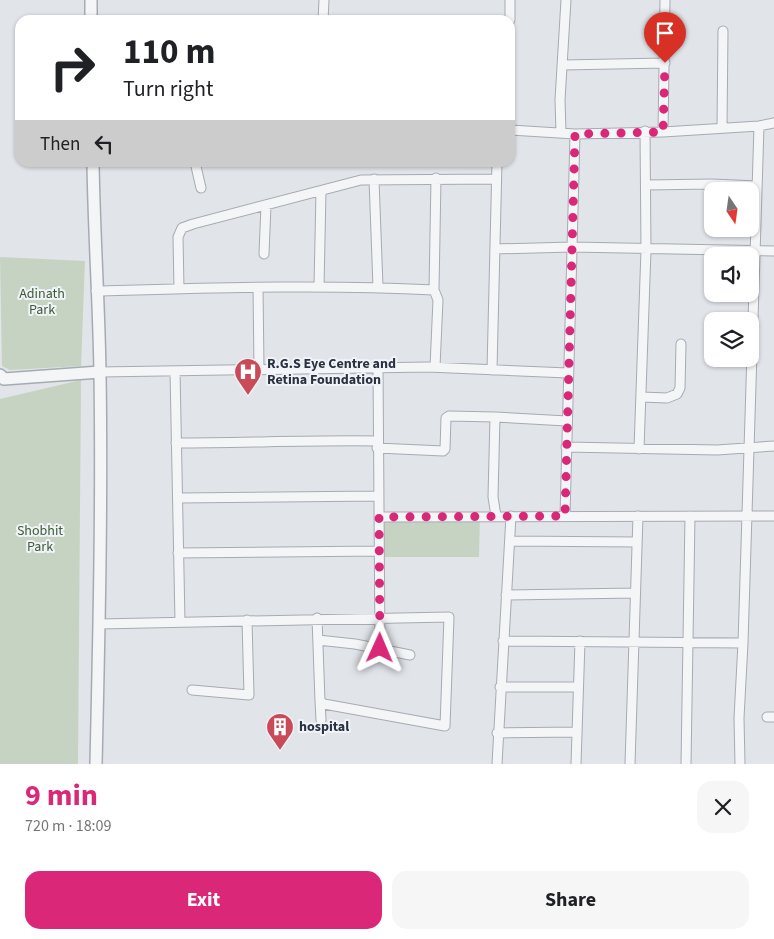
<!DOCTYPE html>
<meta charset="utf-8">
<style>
:root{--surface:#fff;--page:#f6f6f6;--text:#202124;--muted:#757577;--accent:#db2777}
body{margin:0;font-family:"Source Sans 3",sans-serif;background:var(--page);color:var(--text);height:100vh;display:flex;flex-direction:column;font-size:19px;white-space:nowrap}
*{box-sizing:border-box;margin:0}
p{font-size:16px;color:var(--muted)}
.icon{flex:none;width:28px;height:28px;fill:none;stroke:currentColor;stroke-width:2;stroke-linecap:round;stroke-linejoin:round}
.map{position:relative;height:764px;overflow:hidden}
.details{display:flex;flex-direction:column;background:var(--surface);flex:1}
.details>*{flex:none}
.top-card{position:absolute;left:15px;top:15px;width:500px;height:152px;border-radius:15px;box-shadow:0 1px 4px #0004;background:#fff;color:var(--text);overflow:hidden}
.needle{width:32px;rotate:167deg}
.fabs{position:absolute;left:704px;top:182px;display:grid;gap:10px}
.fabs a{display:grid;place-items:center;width:55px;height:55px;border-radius:10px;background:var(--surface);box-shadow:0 1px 4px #0004;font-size:25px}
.pin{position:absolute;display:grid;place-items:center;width:42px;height:42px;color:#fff;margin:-51px -21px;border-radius:50% 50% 50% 0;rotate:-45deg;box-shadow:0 0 5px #0007}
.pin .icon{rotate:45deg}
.me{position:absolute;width:55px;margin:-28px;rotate:1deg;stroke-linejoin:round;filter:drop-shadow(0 0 4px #0008)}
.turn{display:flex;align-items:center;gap:18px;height:105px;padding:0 25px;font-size:22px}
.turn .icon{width:65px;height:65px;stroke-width:2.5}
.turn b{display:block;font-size:35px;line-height:42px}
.then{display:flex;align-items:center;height:48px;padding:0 25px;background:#0003;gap:10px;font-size:19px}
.round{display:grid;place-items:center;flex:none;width:52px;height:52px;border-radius:15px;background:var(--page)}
.overview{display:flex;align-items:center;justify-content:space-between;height:85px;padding:0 25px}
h1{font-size:30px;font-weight:700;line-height:38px;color:var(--accent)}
.cta{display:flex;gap:10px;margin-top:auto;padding:10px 25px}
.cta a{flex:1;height:58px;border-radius:15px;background:var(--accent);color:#fff;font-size:20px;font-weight:700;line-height:58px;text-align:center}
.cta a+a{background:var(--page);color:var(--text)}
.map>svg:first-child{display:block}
</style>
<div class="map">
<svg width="774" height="764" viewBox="0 0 774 764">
<rect width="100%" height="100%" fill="#e1e4e9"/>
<path fill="#c6d3c2" d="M0 257 85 261 81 366 10 370 2 366Z
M81 380 78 764H0V399Z
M480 516 479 557H379V517Z"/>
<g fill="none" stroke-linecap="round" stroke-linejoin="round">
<defs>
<path id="minor" d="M510 0V20
M323 20 324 0
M563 65 665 63
M759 126 774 123
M722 127 723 31
M510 130 575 134 663 132 759 126 743 643 739 718 740 764
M561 132 560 100 566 0
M663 132 665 0
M195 162 201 188
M374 179 378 287
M646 185 712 184 757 186
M495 249 572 247 774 251
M264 254 266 205
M319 287 321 191
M258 288 259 369
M179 289 178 237 182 228 193 224 361 180 495 179
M96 291C209 288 322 284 434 290
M378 367 380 648
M435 367 438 300 434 290 436 178
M492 370 497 162
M175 371 180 622
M100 372 428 367 568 373
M641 397 667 398 677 394 680 388 681 344
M176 443C243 443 310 440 377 441
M566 447 717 450 774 446
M377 448 443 451 445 449 446 418 449 416 495 417
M639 449 646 250 645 131
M178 498 378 496
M496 516 493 497 495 417 567 421
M565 516 575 134
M379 517 774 516
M510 541 637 542
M178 553 379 551
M506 595 635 593
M99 624 449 617 445 726 324 704 320 701 317 618
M318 640 355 644 410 655
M503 641 743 643
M500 687H578
M192 690 249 695 247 620
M320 701 321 720
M767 717H774
M497 733 576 732
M497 764 511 516
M576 764 580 641
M630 764 638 516
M686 764 690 516"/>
<path id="tertiary" d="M91 0V20
M93 162C94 233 99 304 100 374 102 504 99 634 96 764
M0 375 4 379 100 372"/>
</defs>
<use href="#minor" stroke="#a6abb3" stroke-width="11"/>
<use href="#tertiary" stroke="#a6abb3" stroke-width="14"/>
<use href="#minor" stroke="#f3f5f7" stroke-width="9"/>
<use href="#tertiary" stroke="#f3f5f7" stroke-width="11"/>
</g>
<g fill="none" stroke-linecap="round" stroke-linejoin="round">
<path stroke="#db2777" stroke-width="9" stroke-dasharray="0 16.2" d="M380 648 379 517 565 516 575 134 663 132 665 63"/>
</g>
<defs>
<symbol id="hospital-pin" viewBox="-11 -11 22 30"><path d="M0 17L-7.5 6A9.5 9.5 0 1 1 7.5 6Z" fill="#ca4a58" stroke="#f0f3f7"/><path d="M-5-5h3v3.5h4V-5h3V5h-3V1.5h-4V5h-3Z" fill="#fff"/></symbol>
<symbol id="building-pin" viewBox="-11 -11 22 30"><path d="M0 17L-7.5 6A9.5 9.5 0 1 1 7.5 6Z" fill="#ca4a58" stroke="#f0f3f7"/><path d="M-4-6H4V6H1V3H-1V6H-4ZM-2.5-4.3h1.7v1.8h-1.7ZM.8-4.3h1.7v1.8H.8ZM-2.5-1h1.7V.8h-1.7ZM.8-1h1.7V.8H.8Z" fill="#fff"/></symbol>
</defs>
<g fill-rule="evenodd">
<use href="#hospital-pin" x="232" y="356" width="32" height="43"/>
<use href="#building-pin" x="264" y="711" width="32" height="43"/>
</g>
<g text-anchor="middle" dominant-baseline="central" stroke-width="4" stroke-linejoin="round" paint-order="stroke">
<g font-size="14" fill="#3d5b37" stroke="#f0f3f7">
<text x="42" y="294">Adinath<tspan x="42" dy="16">Park</tspan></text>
<text x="40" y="531">Shobhit<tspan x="40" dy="16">Park</tspan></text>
</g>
<g font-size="14" font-weight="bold" fill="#2a3140" stroke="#f0f3f7" text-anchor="start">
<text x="267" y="364">R.G.S Eye Centre and<tspan x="267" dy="16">Retina Foundation</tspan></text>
<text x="299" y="727">hospital</text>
</g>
</g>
</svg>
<div class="fabs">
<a><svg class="needle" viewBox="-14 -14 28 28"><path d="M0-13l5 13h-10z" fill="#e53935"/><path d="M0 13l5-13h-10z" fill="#757577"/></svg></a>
<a><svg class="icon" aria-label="sound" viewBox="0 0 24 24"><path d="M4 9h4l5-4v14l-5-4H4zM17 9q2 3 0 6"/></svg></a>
<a><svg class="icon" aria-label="layers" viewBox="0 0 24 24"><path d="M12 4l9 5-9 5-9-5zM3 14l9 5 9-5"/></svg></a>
</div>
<div class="pin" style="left:665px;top:63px;background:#d93025"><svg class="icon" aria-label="arrive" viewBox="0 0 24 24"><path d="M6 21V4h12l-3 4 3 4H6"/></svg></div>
<svg class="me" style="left:380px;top:648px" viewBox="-20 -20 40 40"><path d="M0-17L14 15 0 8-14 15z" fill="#db2777" stroke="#fff" stroke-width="4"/></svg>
<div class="top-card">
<div class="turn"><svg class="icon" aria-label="right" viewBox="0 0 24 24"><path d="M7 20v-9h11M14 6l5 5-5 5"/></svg><div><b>110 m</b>Turn right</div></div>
<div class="then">Then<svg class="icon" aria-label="left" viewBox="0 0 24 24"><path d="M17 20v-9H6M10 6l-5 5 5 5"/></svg></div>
</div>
</div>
<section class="details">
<div class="overview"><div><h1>9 min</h1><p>720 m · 18:09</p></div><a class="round"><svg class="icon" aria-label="close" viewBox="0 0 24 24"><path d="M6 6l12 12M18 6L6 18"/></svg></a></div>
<div class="cta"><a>Exit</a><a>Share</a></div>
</section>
